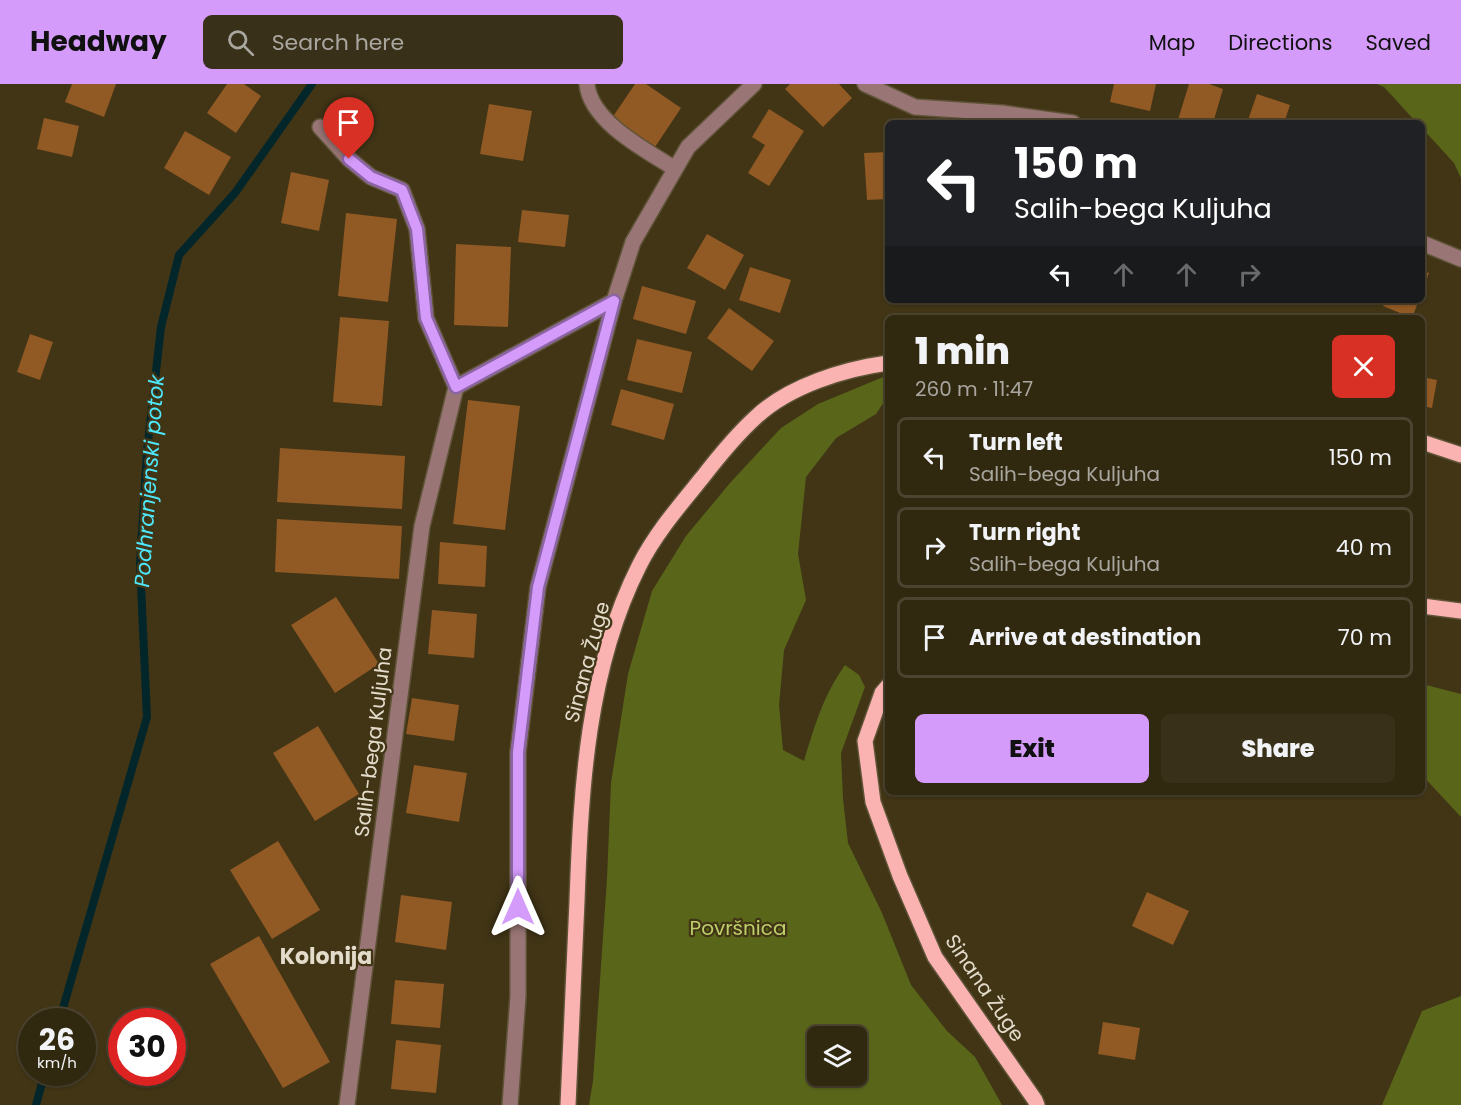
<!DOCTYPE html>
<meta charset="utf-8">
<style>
:root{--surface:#312810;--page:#393019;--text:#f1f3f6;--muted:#a8a69f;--line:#4c4430;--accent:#d59bfa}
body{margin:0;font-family:Poppins,sans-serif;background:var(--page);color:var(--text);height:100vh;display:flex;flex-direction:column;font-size:22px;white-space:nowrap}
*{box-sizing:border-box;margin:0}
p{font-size:20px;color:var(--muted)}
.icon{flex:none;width:33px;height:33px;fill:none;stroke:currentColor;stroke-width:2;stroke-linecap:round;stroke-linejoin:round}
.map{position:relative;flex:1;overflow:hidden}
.side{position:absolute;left:885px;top:231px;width:540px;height:480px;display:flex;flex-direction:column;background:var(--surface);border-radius:9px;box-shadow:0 2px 4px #0004,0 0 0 2px var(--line)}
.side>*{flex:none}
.top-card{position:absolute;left:885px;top:36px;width:540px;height:183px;border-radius:9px;box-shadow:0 2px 4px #0004,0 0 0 2px var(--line);background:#202124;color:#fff;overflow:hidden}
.controls{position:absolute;left:807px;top:942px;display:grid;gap:12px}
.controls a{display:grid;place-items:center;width:60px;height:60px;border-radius:9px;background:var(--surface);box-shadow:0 2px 4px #0004,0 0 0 2px var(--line);font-size:30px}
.speed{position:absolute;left:18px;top:924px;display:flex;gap:12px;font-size:30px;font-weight:700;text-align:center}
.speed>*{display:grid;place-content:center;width:78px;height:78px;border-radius:50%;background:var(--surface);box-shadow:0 2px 4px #0004,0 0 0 2px var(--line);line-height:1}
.speed small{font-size:15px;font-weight:400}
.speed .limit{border:9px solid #d22;background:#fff;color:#111}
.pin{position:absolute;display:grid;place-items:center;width:51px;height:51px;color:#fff;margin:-62px -26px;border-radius:50% 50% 50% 0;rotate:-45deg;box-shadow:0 0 6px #0007}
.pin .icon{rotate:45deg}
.me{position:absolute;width:66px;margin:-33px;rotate:0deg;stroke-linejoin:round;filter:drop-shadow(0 0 4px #0008)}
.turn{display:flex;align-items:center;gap:21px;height:126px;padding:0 30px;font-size:27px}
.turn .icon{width:78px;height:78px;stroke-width:2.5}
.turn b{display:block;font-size:42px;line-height:51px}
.lanes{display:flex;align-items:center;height:57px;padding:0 30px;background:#0003;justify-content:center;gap:30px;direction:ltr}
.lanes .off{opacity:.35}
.round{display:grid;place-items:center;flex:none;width:63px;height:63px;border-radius:9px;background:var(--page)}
.headline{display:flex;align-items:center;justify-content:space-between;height:102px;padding:0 30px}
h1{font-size:36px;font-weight:800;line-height:45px}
.action{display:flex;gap:12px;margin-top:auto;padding:12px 30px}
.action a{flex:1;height:69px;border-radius:9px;background:var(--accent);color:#111;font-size:24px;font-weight:800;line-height:69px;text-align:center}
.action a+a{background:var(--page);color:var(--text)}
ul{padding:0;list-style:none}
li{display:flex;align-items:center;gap:18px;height:81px;margin:0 12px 9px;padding:0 18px;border:3px solid var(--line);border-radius:9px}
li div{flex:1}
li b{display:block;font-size:22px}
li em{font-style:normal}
header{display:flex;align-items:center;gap:36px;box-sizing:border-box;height:84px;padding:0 30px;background:var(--accent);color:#111}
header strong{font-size:28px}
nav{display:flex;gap:33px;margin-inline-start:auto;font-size:21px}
.search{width:420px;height:54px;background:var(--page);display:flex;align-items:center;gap:15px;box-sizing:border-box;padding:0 21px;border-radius:9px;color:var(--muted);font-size:22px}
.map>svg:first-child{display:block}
</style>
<header>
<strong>Headway</strong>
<div class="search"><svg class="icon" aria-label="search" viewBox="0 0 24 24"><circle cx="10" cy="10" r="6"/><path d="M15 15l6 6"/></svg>Search here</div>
<nav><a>Map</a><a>Directions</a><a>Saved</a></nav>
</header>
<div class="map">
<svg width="1461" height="1021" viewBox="0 0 1461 1021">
<rect width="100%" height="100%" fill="#413516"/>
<path fill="#59661a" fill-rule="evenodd" d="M1377 0H1461V94L1454 79 1422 44V39H1417L1384 3Z
M888 291V312L876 330 836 354 806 393 798 470 806 516 784 566 779 621 783 666 804 677C815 641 823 612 845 581L859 591 865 603 841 669 843 715 848 759 882 829 911 901 947 947 975 973 1002 1021H589L593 997 607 795 611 699 628 590 652 507 686 452 730 399 781 344 818 320ZM818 952H856V992H818Z
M1422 600 1461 610V733L1422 691Z
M1461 912V1021H1382L1422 927Z"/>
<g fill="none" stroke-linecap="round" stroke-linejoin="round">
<path stroke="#03262b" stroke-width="8" d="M59 938 147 633 140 480 147 367 161 243 179 171 235 109 312 0
M36 1021 45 988"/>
</g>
<path fill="#915924" d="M72 0H116L104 33 65 18Z
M227 0H244L261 12 236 49 207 29Z
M635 0H646L681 24 655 63 612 34Z
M790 0H839L852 14 823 43 785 5Z
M1114 0H1156L1150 27 1110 18Z
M1189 0H1209L1223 5 1213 39H1177Z
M1257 10 1290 21 1284 39H1247Z
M489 20 532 27 523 77 480 70Z
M769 25 804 47 769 102 748 89 765 61 752 53Z
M44 34 79 42 72 73 37 65Z
M185 47 231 73 209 111 164 84Z
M888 68V115L867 116 864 69Z
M291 88 329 96 319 147 281 139Z
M522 126 569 131 565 163 518 158Z
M346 129 397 135 388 218 338 212Z
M707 150 744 171 725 206 687 184Z
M456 160 511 163 508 243 454 241Z
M750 183 791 196 780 229 739 216Z
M1422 187 1429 189 1422 208Z
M642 202 696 217 686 250 633 235Z
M1385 216H1419L1412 234 1383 222Z
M729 224 774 257 752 287 707 254Z
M340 233 389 237 382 322 333 318Z
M30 250 53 258 40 296 17 288Z
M637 255 692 268 682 309 627 296Z
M1422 293 1437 296 1432 324 1422 322Z
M621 305 674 320 664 356 611 341Z
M468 316 520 322 505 446 453 440Z
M280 364 405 372 402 425 277 418Z
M277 435 402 442 399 495 275 488Z
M440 458 487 462 485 503 438 500Z
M336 513 379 580 335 609 291 541Z
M432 526 477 530 474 574 428 570Z
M412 614 459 621 454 657 406 650Z
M318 642 359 710 315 737 273 669Z
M414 681 467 689 459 738 406 729Z
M278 757 320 826 272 855 230 786Z
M1147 808 1189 827 1173 861 1132 842Z
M401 811 452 818 446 866 395 858Z
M259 852 330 978 283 1004 210 880Z
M395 896 444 900 440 944 391 940Z
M1103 938 1140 944 1135 976 1098 970Z
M396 956 441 961 436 1009 391 1005Z"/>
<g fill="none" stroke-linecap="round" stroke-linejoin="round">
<defs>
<path id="minor" d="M587 0C590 37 645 66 674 84
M865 0 915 23 1002 29 1073 39
M320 43 349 75 371 93 402 106 417 145 426 234 456 303 422 442 347 1021
M1422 159 1461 175
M456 303 614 217
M510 1021 518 912V668L538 503 614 217 633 158 688 63 754 0"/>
<path id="major" d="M1422 358 1461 371
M1422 522 1461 527
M888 602 882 609 865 657 873 718 900 792 935 873 1035 1016 1037 1021
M568 1021C571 953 574 885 577 817 581 705 587 585 639 482 655 450 680 421 702 394 719 372 736 351 756 333 789 302 844 285 888 279"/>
</defs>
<use href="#minor" stroke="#5e5337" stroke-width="18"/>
<use href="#major" stroke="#5e5337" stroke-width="18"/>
<use href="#minor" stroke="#997575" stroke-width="15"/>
<use href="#major" stroke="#fab3b1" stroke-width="15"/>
</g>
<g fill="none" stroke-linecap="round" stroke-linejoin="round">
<defs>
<path id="route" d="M349 75 371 93 402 106 417 145 426 234 456 303 614 217 538 503 518 668V823"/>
</defs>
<use href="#route" stroke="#8a65a2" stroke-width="15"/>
<use href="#route" stroke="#d59bfa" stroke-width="10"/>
</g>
<g text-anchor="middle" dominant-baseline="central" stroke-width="4.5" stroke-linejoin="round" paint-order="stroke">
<g font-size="20" fill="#e4dccb" stroke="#413516">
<text transform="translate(587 578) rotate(-75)">Sinana Žuge</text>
<text transform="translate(373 658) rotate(-83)">Salih-bega Kuljuha</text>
<text transform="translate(985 904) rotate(56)">Sinana Žuge</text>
</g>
<g font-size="20" fill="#bccf69" stroke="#413516">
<text x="738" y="844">Površnica</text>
</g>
<g font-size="21" font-style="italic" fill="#4ee8fd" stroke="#413516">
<text transform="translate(149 397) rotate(-86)">Podhranjenski potok</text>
</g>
<g font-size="22" font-weight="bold" fill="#e4dccb" stroke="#413516">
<text x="326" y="872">Kolonija</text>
</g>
</g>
</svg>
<div class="controls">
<a><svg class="icon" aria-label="layers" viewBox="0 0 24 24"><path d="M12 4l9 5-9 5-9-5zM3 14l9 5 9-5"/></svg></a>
</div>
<div class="speed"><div>26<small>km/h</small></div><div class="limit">30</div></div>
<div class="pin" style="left:349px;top:75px;background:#d93025"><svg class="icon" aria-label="arrive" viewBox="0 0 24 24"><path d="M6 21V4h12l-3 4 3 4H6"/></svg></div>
<svg class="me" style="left:518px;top:823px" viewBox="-20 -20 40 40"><path d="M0-17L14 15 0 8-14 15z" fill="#d59bfa" stroke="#fff" stroke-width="4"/></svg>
<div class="top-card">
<div class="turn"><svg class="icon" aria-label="left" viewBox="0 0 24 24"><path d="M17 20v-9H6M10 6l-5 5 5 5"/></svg><div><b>150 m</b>Salih-bega Kuljuha</div></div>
<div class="lanes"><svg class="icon" aria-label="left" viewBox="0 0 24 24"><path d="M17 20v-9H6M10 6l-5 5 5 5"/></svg><svg class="icon off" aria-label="ahead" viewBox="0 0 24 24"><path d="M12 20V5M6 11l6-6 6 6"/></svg><svg class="icon off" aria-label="ahead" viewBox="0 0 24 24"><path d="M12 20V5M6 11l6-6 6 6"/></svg><svg class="icon off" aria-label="right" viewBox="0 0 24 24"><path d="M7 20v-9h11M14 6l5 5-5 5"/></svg></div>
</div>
<section class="side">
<div class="headline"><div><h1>1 min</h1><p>260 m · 11:47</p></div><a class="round" style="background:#d93025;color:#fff"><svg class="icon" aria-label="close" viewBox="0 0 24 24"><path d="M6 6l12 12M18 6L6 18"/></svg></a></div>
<ul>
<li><svg class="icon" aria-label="left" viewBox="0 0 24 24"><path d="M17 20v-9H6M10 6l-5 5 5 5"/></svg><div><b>Turn left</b><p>Salih-bega Kuljuha</p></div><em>150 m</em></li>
<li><svg class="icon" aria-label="right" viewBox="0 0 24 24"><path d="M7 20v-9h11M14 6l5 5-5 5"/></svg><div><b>Turn right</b><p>Salih-bega Kuljuha</p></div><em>40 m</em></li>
<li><svg class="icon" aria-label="arrive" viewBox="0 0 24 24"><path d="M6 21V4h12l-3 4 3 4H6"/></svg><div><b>Arrive at destination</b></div><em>70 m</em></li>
</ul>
<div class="action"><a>Exit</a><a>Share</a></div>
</section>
</div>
